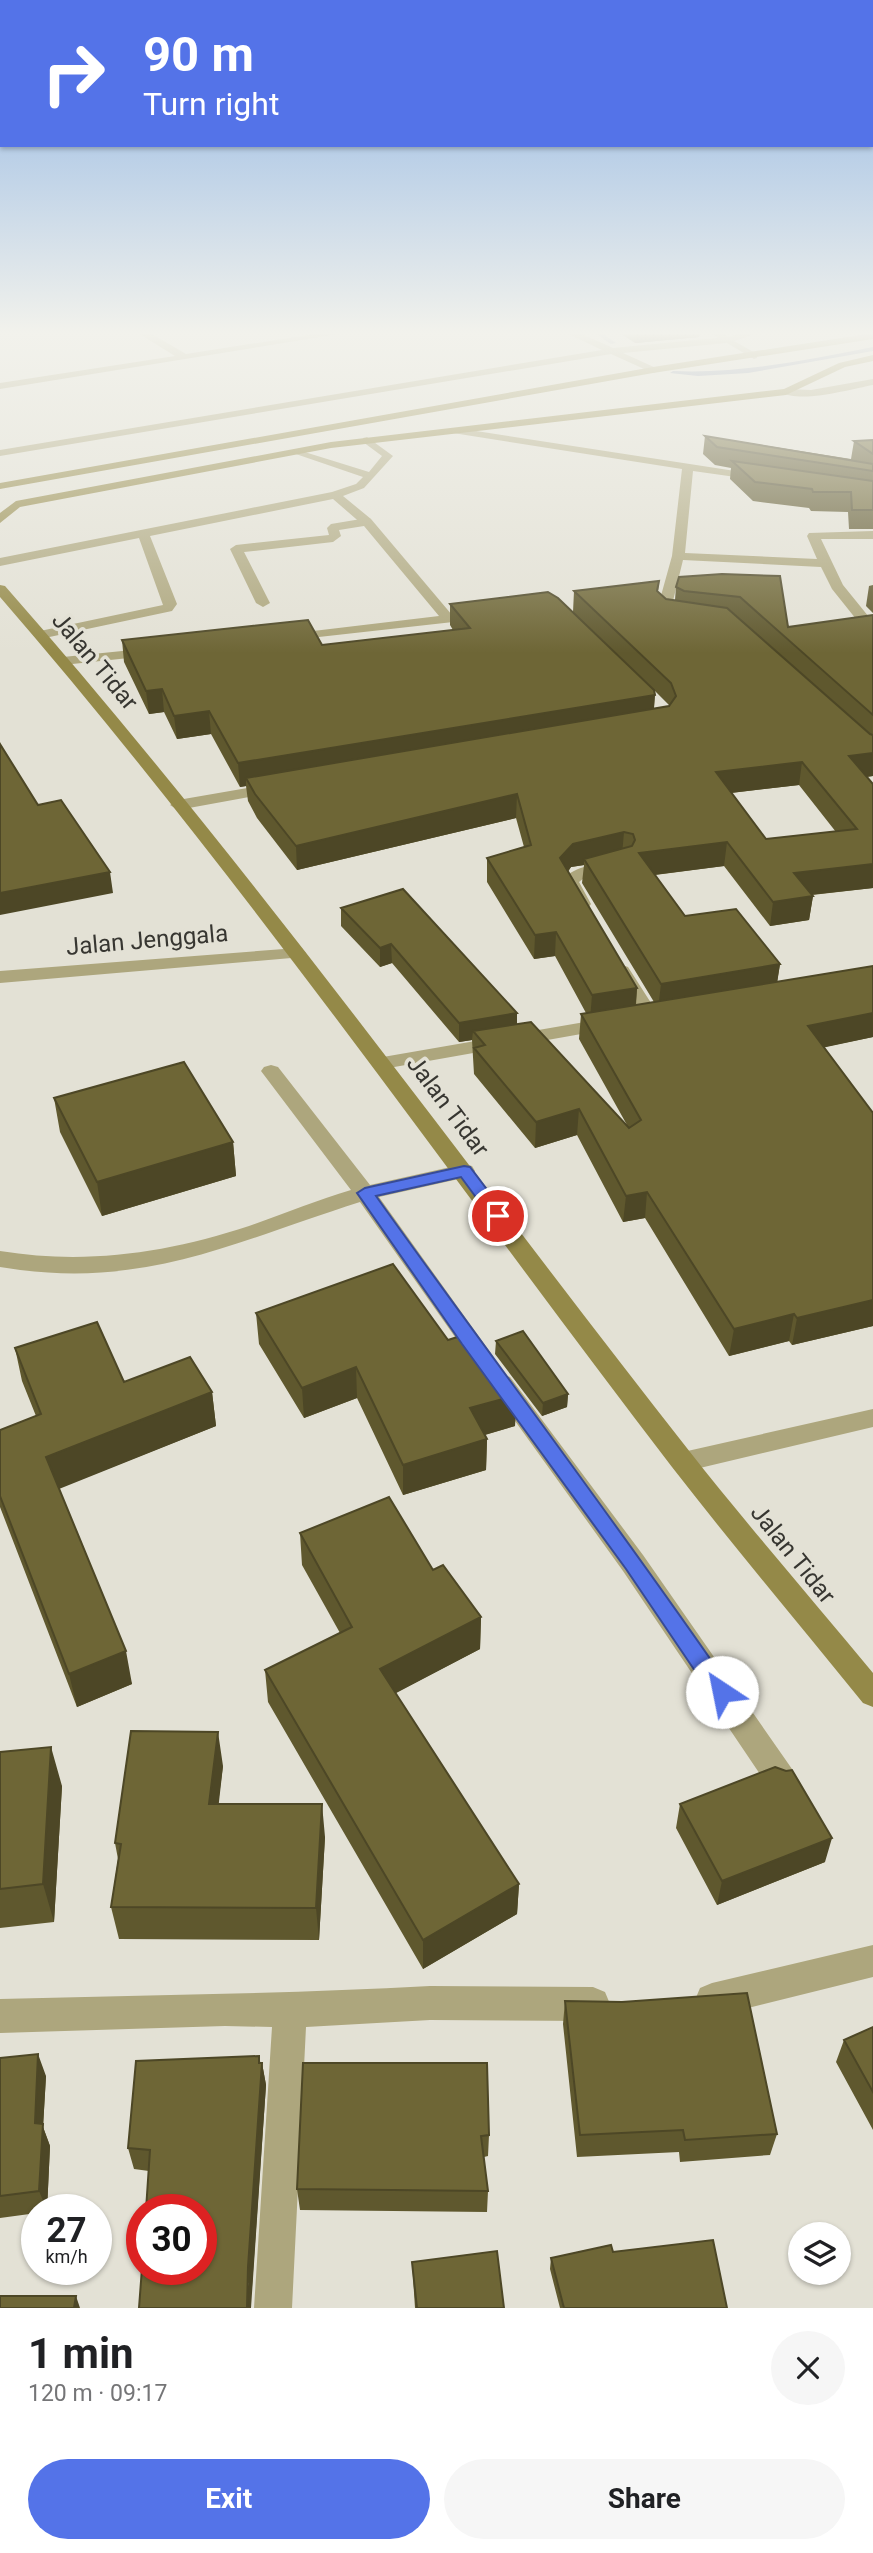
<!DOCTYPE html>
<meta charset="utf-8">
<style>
:root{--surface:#fff;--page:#f6f6f6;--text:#202124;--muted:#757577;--accent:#5473e8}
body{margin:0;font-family:Roboto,sans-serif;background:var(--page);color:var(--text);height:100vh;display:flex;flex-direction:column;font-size:26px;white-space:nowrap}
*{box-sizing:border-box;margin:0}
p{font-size:23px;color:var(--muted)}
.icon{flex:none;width:38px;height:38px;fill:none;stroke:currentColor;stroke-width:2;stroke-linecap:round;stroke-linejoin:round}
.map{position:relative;height:2308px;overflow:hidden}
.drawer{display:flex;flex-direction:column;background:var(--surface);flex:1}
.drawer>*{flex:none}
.banner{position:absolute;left:0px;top:0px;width:873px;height:147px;box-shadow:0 2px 5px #0004;background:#5473e8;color:#fff;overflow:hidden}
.fabs{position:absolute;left:788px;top:2222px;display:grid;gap:14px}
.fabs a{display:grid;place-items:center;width:63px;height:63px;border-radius:50%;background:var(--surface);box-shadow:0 2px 5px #0004;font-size:35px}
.speed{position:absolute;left:21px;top:2194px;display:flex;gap:14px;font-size:35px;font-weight:700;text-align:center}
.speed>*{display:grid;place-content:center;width:91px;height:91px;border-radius:50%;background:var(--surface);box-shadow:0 2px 5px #0004;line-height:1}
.speed small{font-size:18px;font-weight:400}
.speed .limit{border:10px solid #d22;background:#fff;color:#111}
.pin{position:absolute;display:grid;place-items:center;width:60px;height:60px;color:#fff;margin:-30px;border:4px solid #fff;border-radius:50%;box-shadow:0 2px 7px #0007}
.me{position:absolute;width:77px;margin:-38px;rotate:326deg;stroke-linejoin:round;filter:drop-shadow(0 0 5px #0008)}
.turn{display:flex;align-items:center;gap:24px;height:147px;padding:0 28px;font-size:32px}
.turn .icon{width:91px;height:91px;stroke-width:2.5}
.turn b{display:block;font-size:49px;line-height:60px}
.round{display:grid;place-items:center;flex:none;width:74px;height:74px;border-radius:37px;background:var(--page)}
.overview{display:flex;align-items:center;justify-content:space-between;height:119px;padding:0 28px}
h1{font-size:42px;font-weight:700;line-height:52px}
.action{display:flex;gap:14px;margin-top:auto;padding:14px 28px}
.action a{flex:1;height:80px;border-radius:42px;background:var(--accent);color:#fff;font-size:28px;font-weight:700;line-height:80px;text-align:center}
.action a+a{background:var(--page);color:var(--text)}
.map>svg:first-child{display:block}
</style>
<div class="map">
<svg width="873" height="2308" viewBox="0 0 873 2308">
<rect width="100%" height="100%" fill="#e3e1d5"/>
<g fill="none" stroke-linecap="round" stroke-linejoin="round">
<path fill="#7f8aa8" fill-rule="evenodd" d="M590 330H597L616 343 611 344Z
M873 347V351L748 373 698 376 670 373 673 371C741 374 806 360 873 347Z"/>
<path fill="#ada67d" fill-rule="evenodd" d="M133 330H145L186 354 340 330H363L0 389V383L175 356Z
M560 330H573L613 348 726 337 731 340 726 343 623 353 656 368V372L653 373 611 354 0 456V450L602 350Z
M367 437 393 456 364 488 343 496 371 519V525H363L333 499 150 536 177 604 172 611 40 639 33 635 40 631 163 605 139 538 0 566V558L332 492 356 484 363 477 290 452 295 449 369 472 382 456 363 442V438Z"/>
<path fill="#ada67d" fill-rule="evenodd" d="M705 330H717L728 337 752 330H768L734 341 757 354V358L754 359Z
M873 379V385C851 389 800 404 781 392L786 389 811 390Z
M457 428 761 475V479L757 480 693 471 685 553 817 559 807 536 809 533 873 531V539H821L843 585 873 622V635L868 634 832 589 821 567 683 560 671 609 686 618 679 622 666 619 657 610 672 556 682 469 453 433 452 431Z
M367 518 371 519 452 615 475 612 482 616 480 619 283 641 281 638 288 634 439 616 364 526 339 530 341 536 333 542 244 552 270 603 263 607 256 603 230 549 236 545 329 535 327 528 331 524Z
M152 648 157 649V655L63 665 56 661 63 657Z
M276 783 282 785 284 788 282 791 178 810 170 805 178 800Z
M609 861 615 862 617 866 615 870 584 878 579 882 591 904 588 908H576L561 881C573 867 592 865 609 861Z
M297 948 306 953 303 957 0 983V971Z
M622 965 628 967 660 1017 657 1021H643L640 1017 613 971Z
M608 1018 618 1024 615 1028 383 1069 376 1067 373 1063 376 1059 383 1057Z
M271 1065 278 1067 370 1185 464 1164 472 1166 475 1171 472 1176 379 1197 490 1352 494 1358 490 1364 482 1367 474 1364 360 1202C231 1243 142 1291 0 1267V1251C86 1265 167 1253 249 1226 284 1214 317 1200 351 1190L261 1071 264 1067Z
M501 1374 510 1377 643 1555 792 1769 796 1779 792 1789 781 1793 770 1789 623 1571 492 1389 489 1383 492 1377Z
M873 1409V1427L683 1472 674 1469 670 1462 674 1455 683 1452Z
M873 1945V1977L712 2017 700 2012 695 2000 700 1988 712 1983Z
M430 1986 593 1987 605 1992 610 2004 605 2016 593 2021 430 2020 306 2027 292 2308H254L272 2027 225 2026 0 2033V1999C143 1995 287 1994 430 1986Z"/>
<path fill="#948948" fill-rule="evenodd" d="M873 333V339L653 373 0 489V483L653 367Z
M873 355V361L845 367 786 395 331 448 20 507 0 523V513L16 501 331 442 784 389 839 363Z
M0 585 5 586C248 862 463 1163 690 1452 749 1527 812 1599 873 1673V1707L863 1703C799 1624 734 1547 672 1467 449 1176 240 874 0 597Z"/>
</g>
<path fill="#5f582e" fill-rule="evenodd" d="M615 330H700L699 337 635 343Z
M705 436 851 459 854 441 873 440V529H849L848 512 811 511 809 508 753 501 730 479 731 468 715 465 703 454Z
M722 574 788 627 873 615V776L867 777 873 888 812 895 813 896 809 920 770 926 724 866 655 875 685 916 780 964 777 982 873 966V1037L824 1047 873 1113V1326L792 1345 789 1341 729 1356 645 1218 623 1222 577 1135 535 1148 474 1074 472 1040 459 1042 392 963 380 967 341 926V908L517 1024 627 1125 579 1039 581 1014 586 1013 555 956 534 959 487 882V858L524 847 516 818 297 870 257 818 248 801 246 786 240 787 211 734 177 739 164 712 149 714 124 662 122 640 322 645 453 630 450 625V604L573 612 574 591 659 581 658 592 666 599 675 600 676 587ZM655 691 669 705V706L654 709ZM799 785 836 832 766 839 731 793ZM584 865 582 883 654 1002 636 1005 637 988 568 872 571 867Z
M873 585V613L866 606 869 586Z
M54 1098 233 1142 236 1176 102 1216 60 1132Z
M256 1313 448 1340 515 1426 485 1435 487 1439 486 1470 403 1495 357 1398 304 1418 259 1344Z
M496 1341 568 1394 567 1407 542 1416 495 1354Z
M15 1348 124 1382 212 1392 216 1426 59 1488 132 1684 77 1707 0 1507V1430L36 1416 22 1381Z
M300 1533 433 1570 481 1617 480 1649 395 1693 519 1884 517 1914 423 1969 268 1702 265 1670 340 1633 302 1565Z
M0 1752 62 1786 54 1922 0 1928Z
M223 1766 218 1804 325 1837 319 1940 119 1939 111 1907 118 1859 115 1843Z
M680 1804 825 1862 717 1905 676 1828Z
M565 2001 777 2134 770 2155 680 2162 679 2152 577 2157 563 2024Z
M873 2027V2130L836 2062 844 2040Z
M0 2058 46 2076 43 2127 50 2146 47 2210H37V2213L0 2218Z
M262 2063 266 2085 252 2287 149 2171 134 2169 128 2148Z
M303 2063 489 2135 488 2156 484 2157 488 2191 487 2212 300 2210 297 2189Z
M613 2252 727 2308H560L550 2269 551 2258Z
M412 2262 504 2308H415Z"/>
<path fill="#4d4726" d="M636 330H700L699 337 635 343Z
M162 689 164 712 149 714 146 691Z
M655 695 653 718 246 778V786L240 787 238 763Z
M209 711 211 734 177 739 174 716Z
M873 753V776L845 779 849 756Z
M802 762 799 785 713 795 716 772Z
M517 794 516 818 297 870 296 846Z
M624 832 622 855 584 859V865L571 867 559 882 560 858 573 844Z
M727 842 724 866 637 877 639 853Z
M873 864V888L790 897 794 873Z
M110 872 113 893 0 915V893Z
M813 896 809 920 770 926 773 902Z
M556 932 555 956 534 959 535 935Z
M391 944 392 963 380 967V948Z
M780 964 776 990 658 1009 661 984Z
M637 988 635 1013 590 1020 592 995Z
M517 1013V1032L473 1031 472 1040 459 1042V1023Z
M873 1013V1037L803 1052 808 1026Z
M579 1109 577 1135 535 1148 536 1122Z
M233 1142 236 1176 102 1216 97 1182Z
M647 1192 645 1218 623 1222 626 1196Z
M873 1300V1326L792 1345 797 1318Z
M794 1314 789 1341 729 1356 734 1329Z
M356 1367 357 1398 304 1418 302 1388Z
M212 1392 216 1426 54 1491 46 1457Z
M568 1394 567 1407 542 1416 543 1403Z
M517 1395 515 1426 470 1439V1408Z
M487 1439 486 1470 403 1495V1465Z
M481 1617 480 1649 381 1701 380 1669Z
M126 1651 132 1684 77 1707 69 1674Z
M218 1732 223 1766 215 1837 209 1804Z
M51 1747 62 1786 54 1922 43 1884Z
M322 1804 325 1837 319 1940 316 1908Z
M832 1838 825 1862 717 1905 722 1881Z
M519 1884 517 1914 423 1969V1940Z
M38 2054 46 2076 43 2127 50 2146 47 2210 39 2191 35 2123Z
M259 2056 262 2071V2063L266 2085 251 2308H247Z
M76 2296 80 2308H74Z"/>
<path fill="#6e6636" stroke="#4d4726" stroke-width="2" fill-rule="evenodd" d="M705 436 873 464V471L717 447Z
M873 440V454L854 441Z
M732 461 873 481V510H852L851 492H813L812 489 755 482Z
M722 574 780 576 788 627 873 615V715L740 597 684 591 676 587 679 577Z
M659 581 657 591 666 599 727 608 870 734 873 735V753L849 756 873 784V864L794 873 813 896 773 902 727 842 639 853 685 916 736 909 780 964 661 984 584 859 632 846 635 840 633 834 624 832 573 844 560 858 637 988 592 995 556 932 535 935 487 858 531 845 517 794 296 846 255 794 246 778 669 706 676 696 671 683 574 591ZM802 762 857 829 766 839 716 772Z
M548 592 558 598 654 690 655 695 238 763 209 711 174 716 162 689 146 691 122 640 308 620 322 645 470 628 450 604Z
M0 744 38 805 61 800 110 872 0 893Z
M403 889 517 1013 459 1023 391 944 380 948 341 908Z
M873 966V1013L808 1026 873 1113V1300L797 1318 794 1314 734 1329 647 1192 626 1196 579 1109 536 1122 474 1048 485 1045 473 1031 531 1022 629 1128 641 1120 581 1014Z
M184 1062 233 1142 97 1182 54 1098Z
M393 1264 448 1340 470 1333 517 1395 470 1408 487 1439 403 1465 356 1367 302 1388 256 1313Z
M97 1322 124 1382 190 1357 212 1392 46 1457 126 1651 69 1674 0 1496V1430L41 1414 15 1348Z
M523 1331 568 1394 543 1403 496 1341Z
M389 1497 433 1570 443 1565 481 1617 380 1669 519 1884 423 1940 265 1670 352 1627 300 1533Z
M131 1731 218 1732 209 1804H322L316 1908 111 1907 121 1844 115 1843Z
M51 1747 43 1884 0 1889V1752Z
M775 1767 786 1771 792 1770 832 1838 722 1881 680 1804Z
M747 1993 777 2134 685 2140 683 2130 580 2135 565 2001 622 2002Z
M873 2027V2092L844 2040Z
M38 2054 35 2123 43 2124 39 2191 0 2196V2058Z
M259 2056V2063H262L248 2267 247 2308H139L142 2268V2270H201V2210H146L150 2150 128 2148 136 2061Z
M303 2063H487L489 2135 481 2136 488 2191 297 2189Z
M713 2240 727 2308H564L551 2258 611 2245 613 2252Z
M497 2251 504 2308H417L412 2262Z
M0 2296H76L74 2308H0Z"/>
<linearGradient id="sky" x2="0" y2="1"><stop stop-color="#8ab2e3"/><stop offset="0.51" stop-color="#f2f2ec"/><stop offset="1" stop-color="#f2f2ec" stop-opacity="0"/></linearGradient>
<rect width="873" height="653" fill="url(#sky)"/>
<path fill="#5473e8" stroke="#374b97" stroke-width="2" d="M464 1166 470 1167 504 1212 506 1216 504 1219H492L461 1177 376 1196C493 1360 615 1520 729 1686L732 1692 729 1699 722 1702 714 1699 626 1569 462 1344 357 1193 365 1188Z"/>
<g text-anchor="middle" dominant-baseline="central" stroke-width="7" stroke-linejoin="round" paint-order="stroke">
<g font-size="24" fill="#373631" stroke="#e3e1d5">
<text transform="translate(95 661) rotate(50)">Jalan Tidar</text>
<text transform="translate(147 940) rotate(-5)">Jalan Jenggala</text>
<text transform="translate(448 1106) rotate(53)">Jalan Tidar</text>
<text transform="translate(793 1554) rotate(51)">Jalan Tidar</text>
</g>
</g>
</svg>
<div class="fabs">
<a><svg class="icon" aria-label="layers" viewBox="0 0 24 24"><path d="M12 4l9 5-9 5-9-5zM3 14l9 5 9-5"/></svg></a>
</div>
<div class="speed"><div>27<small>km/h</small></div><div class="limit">30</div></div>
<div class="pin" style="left:498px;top:1216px;background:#d93025"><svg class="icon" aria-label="arrive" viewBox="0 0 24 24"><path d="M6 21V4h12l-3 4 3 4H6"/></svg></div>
<svg class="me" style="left:722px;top:1692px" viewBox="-20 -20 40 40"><circle r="19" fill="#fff"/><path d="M0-13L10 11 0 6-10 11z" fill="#5473e8"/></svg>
<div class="banner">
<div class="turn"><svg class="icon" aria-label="right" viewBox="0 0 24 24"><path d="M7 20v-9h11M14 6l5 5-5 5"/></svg><div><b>90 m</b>Turn right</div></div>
</div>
</div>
<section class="drawer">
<div class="overview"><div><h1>1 min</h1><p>120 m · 09:17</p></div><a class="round"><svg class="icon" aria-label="close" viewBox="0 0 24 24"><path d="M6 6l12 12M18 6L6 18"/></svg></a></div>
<div class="action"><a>Exit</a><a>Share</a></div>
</section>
